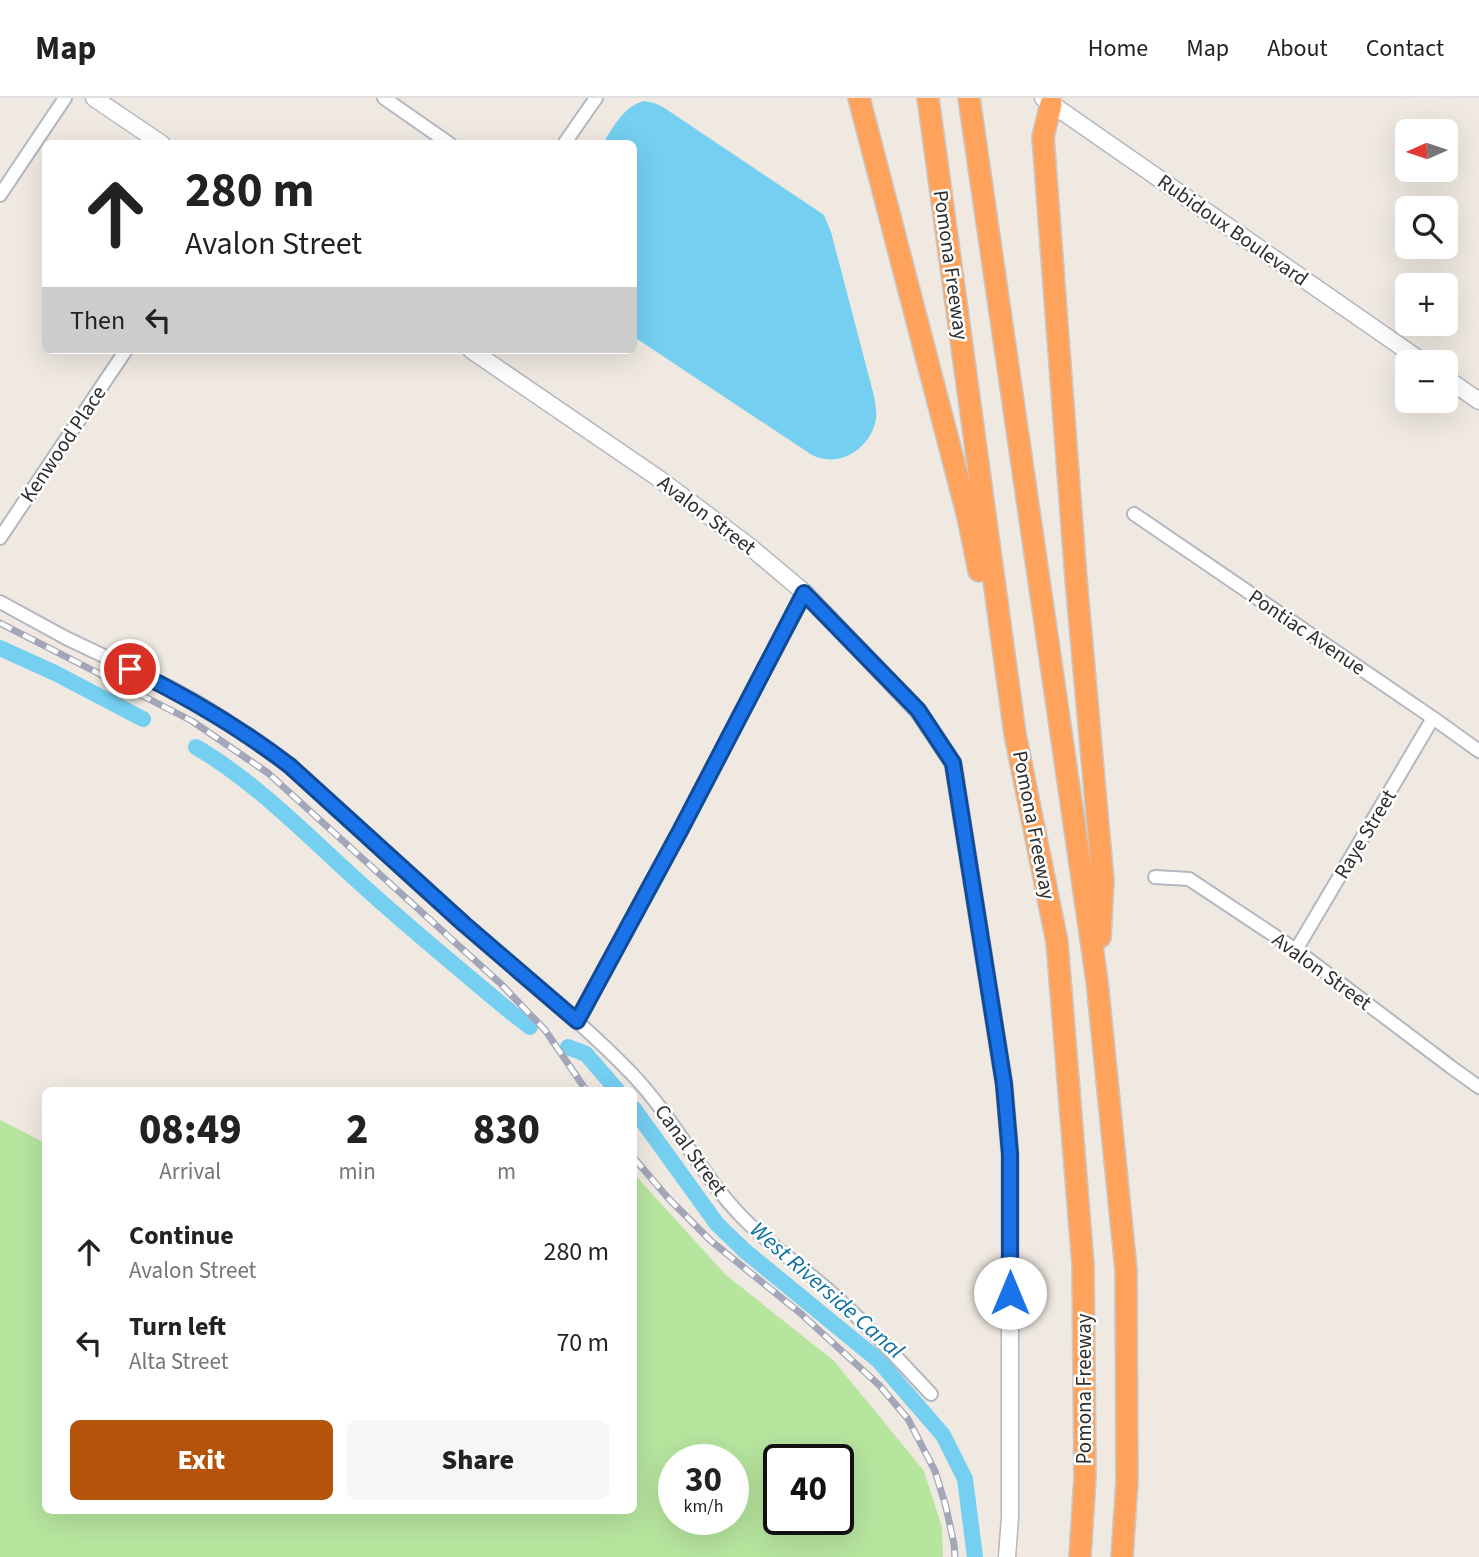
<!DOCTYPE html>
<meta charset="utf-8">
<style>
:root{--surface:#fff;--page:#f6f6f6;--text:#222;--muted:#767676;--line:#e0e0e0;--accent:#b45309}
body{margin:0;font-family:"Source Sans 3",sans-serif;background:var(--page);color:var(--text);height:100vh;display:flex;flex-direction:column;font-size:26px;white-space:nowrap}
*{box-sizing:border-box;margin:0}
p{font-size:23px;color:var(--muted)}
.icon{flex:none;width:38px;height:38px;fill:none;stroke:currentColor;stroke-width:2;stroke-linecap:round;stroke-linejoin:round}
.map{position:relative;flex:1;overflow:hidden}
.panel{position:absolute;left:42px;top:989px;width:595px;height:427px;display:flex;flex-direction:column;background:var(--surface);border-radius:10px;box-shadow:0 7px 28px #0002}
.panel>*{flex:none}
.banner{position:absolute;left:42px;top:42px;width:595px;height:214px;border-radius:10px;box-shadow:0 7px 28px #0002;background:#fff;color:var(--text);overflow:hidden}
.needle{width:46px;rotate:267deg}
.tools{position:absolute;left:1395px;top:21px;display:grid;gap:14px}
.tools a{display:grid;place-items:center;width:63px;height:63px;border-radius:10px;background:var(--surface);box-shadow:0 7px 28px #0002;font-size:35px}
.speed{position:absolute;left:658px;top:1346px;display:flex;gap:14px;font-size:35px;font-weight:700;text-align:center}
.speed>*{display:grid;place-content:center;width:91px;height:91px;border-radius:50%;background:var(--surface);box-shadow:0 7px 28px #0002;line-height:1}
.speed small{font-size:18px;font-weight:400}
.speed .limit{border:4px solid #111;border-radius:10px;background:#fff;color:#111}
.pin{position:absolute;display:grid;place-items:center;width:60px;height:60px;color:#fff;margin:-30px;border:4px solid #fff;border-radius:50%;box-shadow:0 2px 7px #0007}
.me{position:absolute;width:77px;margin:-38px;rotate:0deg;stroke-linejoin:round;filter:drop-shadow(0 0 5px #0008)}
.turn{display:flex;align-items:center;gap:24px;height:147px;padding:0 28px;font-size:32px}
.turn .icon{width:91px;height:91px;stroke-width:2.5}
.turn b{display:block;font-size:49px;line-height:60px}
.then{display:flex;align-items:center;height:66px;padding:0 28px;background:#0003;gap:14px;font-size:26px}
.eta{display:flex;justify-content:space-evenly;align-items:center;height:119px;text-align:center}
.eta b{font-size:42px;font-weight:800;line-height:49px}
.action{display:flex;gap:14px;margin-top:auto;padding:14px 28px}
.action a{flex:1;height:80px;border-radius:10px;background:var(--accent);color:#fff;font-size:28px;font-weight:800;line-height:80px;text-align:center}
.action a+a{background:var(--page);color:var(--text)}
ul{padding:0;list-style:none}
li{display:flex;align-items:center;gap:21px;height:91px;padding:0 28px}
li div{flex:1}
li b{display:block;font-size:26px}
li em{font-style:normal}
header{display:flex;align-items:center;gap:42px;box-sizing:border-box;height:98px;padding:0 35px;background:var(--surface);border-bottom:2px solid var(--line)}
header strong{font-size:33px}
nav{display:flex;gap:38px;margin-inline-start:auto;font-size:24px}
.map>svg:first-child{display:block}
</style>
<header>
<strong>Map</strong>
<nav><a>Home</a><a>Map</a><a>About</a><a>Contact</a></nav>
</header>
<div class="map">
<svg width="1479" height="1459" viewBox="0 0 1479 1459">
<rect width="100%" height="100%" fill="#efe9e1"/>
<path fill="#b6e59e" fill-rule="evenodd" d="M0 1022 45 1045 46 1412H634V1076L726 1177 834 1263 924 1373 942 1429 943 1459H0ZM674 1362H733V1421H674ZM779 1362H838V1421H779Z"/>
<path fill="#75cff0" d="M644 3 654 5 663 9 824 117 831 134 874 298C875 306 877 313 876 321 871 350 840 371 812 357L634 239V46L603 45C614 28 623 9 644 3Z"/>
<g fill="none" stroke-linecap="round" stroke-linejoin="round">
<path stroke="#75cff0" stroke-width="16" d="M0 550 55 575 143 621
M196 649C257 685 308 738 360 785 409 830 462 873 513 916L530 929
M568 949 586 956 617 992
M634 1011 717 1126 745 1153 878 1262 943 1337 965 1381 975 1459"/>
<defs>
<path id="street" d="M384 0 450 46
M564 46 596 0
M0 97 65 0
M1134 416 1433 620 1479 653
M0 440 126 252
M0 504 66 540 173 591 205 609 262 646 290 668C349 722 407 776 467 828 522 877 581 923 632 976 674 1020 700 1076 742 1119 768 1146 798 1166 827 1191 864 1223 897 1260 931 1296
M1155 779 1189 781 1296 852 1451 969 1479 989
M1296 852 1433 620
M577 923 680 733 805 495"/>
<path id="secondary" d="M94 0 162 46
M1043 0 1423 264
M471 252 658 380 749 448 805 495 918 613 953 665 1004 986 1010 1056V1419L1007 1459
M1446 280 1479 303"/>
<path id="highway" d="M859 0 968 419 979 473
M928 0 1015 636 1057 844 1083 1167 1085 1379 1080 1459
M969 0 1097 883 1126 1172 1127 1383 1122 1459
M1051 6 1043 39 1076 481 1103 783 1100 839"/>
</defs>
<use href="#street" stroke="#b4b7c1" stroke-width="16"/>
<use href="#secondary" stroke="#b4b7c1" stroke-width="19"/>
<use href="#highway" stroke="#c9c9c9" stroke-width="24"/>
<use href="#street" stroke="#fff" stroke-width="12"/>
<use href="#secondary" stroke="#fff" stroke-width="16"/>
<use href="#highway" stroke="#ffa35c" stroke-width="21"/>
<defs>
<path id="rail" d="M0 525 192 623 268 675 501 886 545 932 586 992
M634 1060 668 1100 711 1143 799 1214 879 1287 908 1321 935 1373 946 1409 954 1446 955 1459"/>
</defs>
<use href="#rail" stroke="#a3a6b8" stroke-width="7"/>
<use href="#rail" stroke="#fff" stroke-width="4.5" stroke-dasharray="13" stroke-linecap="butt"/>
</g>
<g fill="none" stroke-linecap="round" stroke-linejoin="round">
<defs>
<path id="route" d="M130 571C188 599 239 629 290 668L464 826 577 923 680 733 804 495 918 612 953 665 1004 986 1010 1056V1195"/>
</defs>
<use href="#route" stroke="#114b97" stroke-width="18"/>
<use href="#route" stroke="#1a73e8" stroke-width="12"/>
</g>
<g text-anchor="middle" dominant-baseline="central" stroke-width="5" stroke-linejoin="round" paint-order="stroke">
<g font-size="21" fill="#2e2e2e" stroke="#fff">
<text transform="translate(1233 132) rotate(35)">Rubidoux Boulevard</text>
<text transform="translate(951 167) rotate(82)">Pomona Freeway</text>
<text transform="translate(63 346) rotate(-56)">Kenwood Place</text>
<text transform="translate(707 417) rotate(37)">Avalon Street</text>
<text transform="translate(1307 534) rotate(34)">Pontiac Avenue</text>
<text transform="translate(1034 727) rotate(79)">Pomona Freeway</text>
<text transform="translate(1365 736) rotate(-59)">Raye Street</text>
<text transform="translate(1322 873) rotate(36)">Avalon Street</text>
<text transform="translate(691 1052) rotate(54)">Canal Street</text>
<text transform="translate(1084 1291) rotate(-90)">Pomona Freeway</text>
</g>
<g font-size="23" font-style="italic" fill="#0d6fa3" stroke="#fff">
<text transform="translate(827 1192) rotate(41)">West Riverside Canal</text>
</g>
</g>
</svg>
<div class="tools">
<a><svg class="needle" viewBox="-14 -14 28 28"><path d="M0-13l5 13h-10z" fill="#e53935"/><path d="M0 13l5-13h-10z" fill="#767676"/></svg></a>
<a><svg class="icon" aria-label="search" viewBox="0 0 24 24"><circle cx="10" cy="10" r="6"/><path d="M15 15l6 6"/></svg></a>
<a>+</a>
<a>−</a>
</div>
<div class="speed"><div>30<small>km/h</small></div><div class="limit">40</div></div>
<div class="pin" style="left:130px;top:571px;background:#d93025"><svg class="icon" aria-label="arrive" viewBox="0 0 24 24"><path d="M6 21V4h12l-3 4 3 4H6"/></svg></div>
<svg class="me" style="left:1010px;top:1195px" viewBox="-20 -20 40 40"><circle r="19" fill="#fff"/><path d="M0-13L10 11 0 6-10 11z" fill="#1a73e8"/></svg>
<div class="banner">
<div class="turn"><svg class="icon" aria-label="ahead" viewBox="0 0 24 24"><path d="M12 20V5M6 11l6-6 6 6"/></svg><div><b>280 m</b>Avalon Street</div></div>
<div class="then">Then<svg class="icon" aria-label="left" viewBox="0 0 24 24"><path d="M17 20v-9H6M10 6l-5 5 5 5"/></svg></div>
</div>
<section class="panel">
<div class="eta">
<div><b>08:49</b><p>Arrival</p></div>
<div><b>2</b><p>min</p></div>
<div><b>830</b><p>m</p></div>
</div>
<ul>
<li><svg class="icon" aria-label="ahead" viewBox="0 0 24 24"><path d="M12 20V5M6 11l6-6 6 6"/></svg><div><b>Continue</b><p>Avalon Street</p></div><em>280 m</em></li>
<li><svg class="icon" aria-label="left" viewBox="0 0 24 24"><path d="M17 20v-9H6M10 6l-5 5 5 5"/></svg><div><b>Turn left</b><p>Alta Street</p></div><em>70 m</em></li>
</ul>
<div class="action"><a>Exit</a><a>Share</a></div>
</section>
</div>
